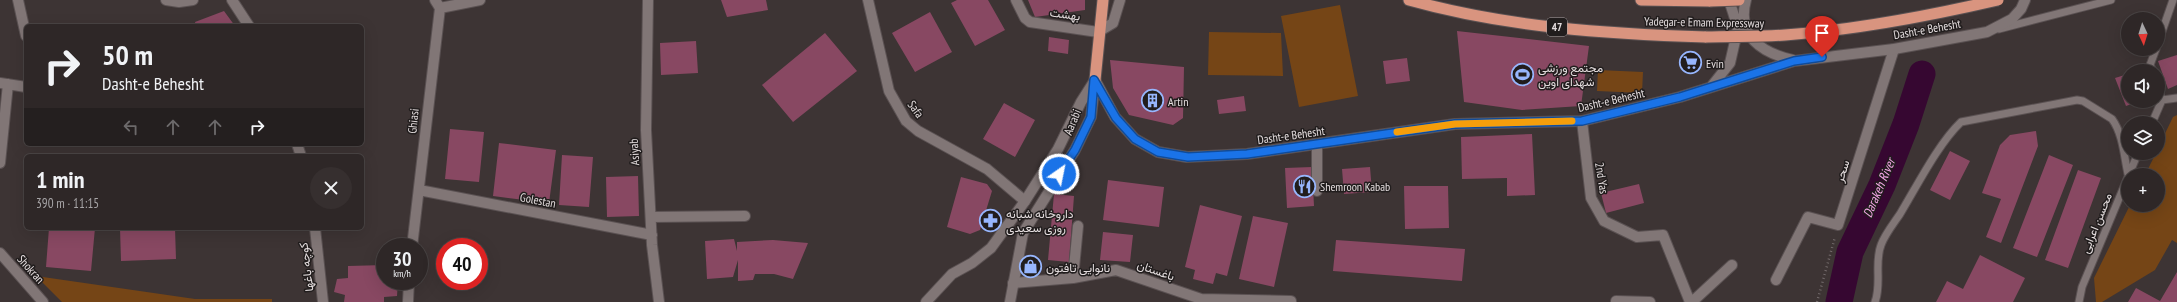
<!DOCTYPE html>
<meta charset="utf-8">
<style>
:root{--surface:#2e2727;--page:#362f2f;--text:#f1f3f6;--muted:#a7a5a7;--line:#494444}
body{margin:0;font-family:"PT Sans Narrow",Vazirmatn,sans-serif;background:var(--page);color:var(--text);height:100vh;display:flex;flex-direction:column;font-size:15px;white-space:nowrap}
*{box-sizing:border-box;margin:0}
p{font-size:13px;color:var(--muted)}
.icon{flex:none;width:22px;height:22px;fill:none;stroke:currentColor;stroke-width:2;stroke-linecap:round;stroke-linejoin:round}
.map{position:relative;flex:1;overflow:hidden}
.side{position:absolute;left:24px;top:154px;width:340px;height:76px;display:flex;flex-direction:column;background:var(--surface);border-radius:6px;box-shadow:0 4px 16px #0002,0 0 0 1px var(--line)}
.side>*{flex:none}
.hud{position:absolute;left:24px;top:24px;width:340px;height:122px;border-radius:6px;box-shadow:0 4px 16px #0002,0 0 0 1px var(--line);background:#2e2727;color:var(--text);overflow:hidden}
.needle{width:26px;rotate:176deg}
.tools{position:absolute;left:2121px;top:12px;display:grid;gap:8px}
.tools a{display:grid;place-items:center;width:44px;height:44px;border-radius:50%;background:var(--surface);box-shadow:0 4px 16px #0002,0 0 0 1px var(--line);font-size:20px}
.speed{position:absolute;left:376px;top:238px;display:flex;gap:8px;font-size:20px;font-weight:700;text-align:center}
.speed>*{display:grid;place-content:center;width:52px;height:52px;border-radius:50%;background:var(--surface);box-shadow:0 4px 16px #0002,0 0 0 1px var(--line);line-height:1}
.speed small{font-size:10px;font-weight:400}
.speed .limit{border:6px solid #d22;background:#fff;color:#111}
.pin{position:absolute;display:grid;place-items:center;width:34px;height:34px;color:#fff;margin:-41px -17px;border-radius:50% 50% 50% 0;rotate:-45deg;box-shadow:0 0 4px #0007}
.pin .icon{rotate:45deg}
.me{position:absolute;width:44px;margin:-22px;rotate:33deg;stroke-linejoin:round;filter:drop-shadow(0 0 3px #0008)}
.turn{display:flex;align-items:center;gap:14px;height:84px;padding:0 12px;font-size:18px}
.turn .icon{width:52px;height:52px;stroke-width:2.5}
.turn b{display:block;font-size:28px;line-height:34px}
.lanes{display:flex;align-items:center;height:38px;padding:0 12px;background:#0003;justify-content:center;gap:20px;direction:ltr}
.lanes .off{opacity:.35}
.round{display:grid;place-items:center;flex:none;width:42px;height:42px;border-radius:21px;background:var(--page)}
.summary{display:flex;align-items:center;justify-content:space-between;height:68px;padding:0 12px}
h1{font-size:24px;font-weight:700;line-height:30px}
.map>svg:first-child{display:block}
</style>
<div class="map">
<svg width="2177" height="302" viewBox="0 0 2177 302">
<rect width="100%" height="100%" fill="#3d3434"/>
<path fill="#754516" d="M1340 5 1358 96 1299 107 1281 16Z
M1209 32 1281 33 1283 76 1208 75Z
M1598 70 1643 72 1642 93 1597 91Z
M2177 115V243L2172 240 2155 270 2102 302H2096L2094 278 2130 205H2158V175H2145L2156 153H2158V148L2173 117Z
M36 276 195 299H272V302H62Z"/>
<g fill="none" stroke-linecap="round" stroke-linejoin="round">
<path stroke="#360731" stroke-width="27" d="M1839 302 1850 252 1882 185 1906 124 1922 74"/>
</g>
<path fill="#884862" d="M721 0H766L768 10 727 17Z
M957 0H988L1005 30 975 46 951 3Z
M1028 0H1085V10L1035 17Z
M224 11 235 26H196L195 22Z
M930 12 952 52 915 72 892 33Z
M1457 31 1589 46 1581 106 1522 110 1464 102Z
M825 33 857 71 793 122 762 85Z
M1049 37 1069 40 1068 54 1048 51Z
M696 41 698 73 661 75 660 43Z
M2177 55V85L2168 89 2158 61Z
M1407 58 1410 81 1386 84 1383 61Z
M1110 60 1184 67 1183 118 1173 125 1129 115 1113 88Z
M2128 74V101H2140L2126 106 2115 78Z
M1244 96 1246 111 1219 114 1217 100Z
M1004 103 1035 120 1015 157 983 139Z
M450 129 484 132 479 182 445 179Z
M2036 131 2038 146 2001 243 1986 237 2001 199 1982 193 2000 145 2010 135Z
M1532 134 1535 195 1507 196V178L1462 179 1461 137Z
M499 143 556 150 549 203 493 196Z
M1950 151 1970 161 1950 200 1930 190Z
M562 155 593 157 589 207 559 205Z
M2049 155 2073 165 2037 257 2013 248Z
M1312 167 1314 206 1287 208 1285 168Z
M1370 167 1372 192 1344 194 1342 169Z
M2078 170 2101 178 2068 268 2045 260Z
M638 176 639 216 607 217 606 177Z
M961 177 987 184 992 191 980 230 970 234 947 227Z
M1108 180 1164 187 1159 227 1103 220Z
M1639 184 1644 203 1606 213 1601 193Z
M1404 186H1448L1449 228 1405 229Z
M1054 194 1074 196 1069 262 1048 260Z
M1200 205 1242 216 1227 276 1216 273 1213 284 1193 279 1195 270 1185 267Z
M1253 216 1288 223 1274 287 1239 279Z
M49 228H95L91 271 46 267Z
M120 228H175L176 259 121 261Z
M1103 232 1133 235 1130 262 1100 260Z
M734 239 737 251V242L773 240 808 243 793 279 774 274H755L753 280 738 281V260L733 277 707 279 705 241Z
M1336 240 1465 249 1462 281 1333 271Z
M1980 255 2025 278 2013 302H1936L1947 281 1963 289Z
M385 265V281H398L397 296 384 297V302H344L345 295 334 292 337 279 348 278V266Z
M2177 272V302H2128L2136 288 2160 301Z"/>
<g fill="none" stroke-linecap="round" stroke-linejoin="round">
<defs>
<path id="service" d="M1999 29 2111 0
M2158 43 2173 0
M2153 71 2150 65 2156 49
M2162 100 2177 98
M2152 123 2162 100 2158 87
M1875 302C1882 284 1874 263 1881 245 1885 234 1894 223 1900 214 1917 186 1938 144 1961 122L2077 100 2083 101 2112 119C2123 134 2124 156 2128 174
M2079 302 2082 287 2138 153"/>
<path id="pedestrian" d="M1098 32 1113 23 1120 0"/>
<path id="minor" d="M18 0 26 36
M166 0 179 2 193 0
M232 0 249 26
M648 0 646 130 652 245 659 302
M868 0 889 91 906 121 918 131 987 169 1025 201
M1016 0 1025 18 1030 22 1098 32
M440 8 480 0
M0 83 26 87
M1582 121 1591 198 1604 221 1637 237 1663 235 1690 302
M297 144 301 156
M1317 144V191
M0 163 8 84
M419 190 652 235
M651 217 745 216
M315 228 323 302
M412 247 440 8 435 0
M0 253 43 302
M1073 278 1078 226
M1776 280 1808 217 1838 225 1894 49
M1013 283 1073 278 1116 270 1201 299 1291 301
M1616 301 1650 302
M408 302 409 281
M1692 302 1732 265"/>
<path id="tertiary" d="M1746 0C1736 36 1762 53 1793 60
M1095 80 1115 117 1135 139 1158 152 1187 157 1247 154 1455 124 1582 121 1680 97 1794 61 1894 49 1987 32 2012 19 2021 9 2025 0
M1711 87 1730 63 1738 28 1729 0
M1010 302 1023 233 1075 150 1091 117 1095 80"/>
<path id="secondary" d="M926 302 952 274 972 263 991 248 1025 201 1058 149 1081 102 1095 80"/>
<path id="trunk" d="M1409 0C1505 27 1607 34 1706 37
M1641 0 1710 1
M1095 80 1103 0"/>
</defs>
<use href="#service" stroke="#5a5152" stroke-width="9"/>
<use href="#pedestrian" stroke="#5a5152" stroke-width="12"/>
<use href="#minor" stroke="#5a5152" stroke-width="12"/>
<use href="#tertiary" stroke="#5a5152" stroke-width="12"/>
<use href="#secondary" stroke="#5a5152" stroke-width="12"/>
<use href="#trunk" stroke="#5a5152" stroke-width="13"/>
<path stroke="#736a6b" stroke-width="2.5" stroke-dasharray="1 3" stroke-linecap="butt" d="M1817 302 1835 237"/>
<use href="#service" stroke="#817676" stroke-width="7"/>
<use href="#pedestrian" stroke="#817676" stroke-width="10"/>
<use href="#minor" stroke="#817676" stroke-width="10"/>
<use href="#tertiary" stroke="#817676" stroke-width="10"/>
<use href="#secondary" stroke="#817676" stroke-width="10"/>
<use href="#trunk" stroke="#d9947f" stroke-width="11"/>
<defs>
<path id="trunk-bridge" d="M1710 1 1739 0
M1706 37C1733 36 1759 37 1785 35 1856 30 1929 16 1998 0"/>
</defs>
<use href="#trunk-bridge" stroke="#5a5152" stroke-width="13" stroke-linecap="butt"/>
<use href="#trunk-bridge" stroke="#d9947f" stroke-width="11"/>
</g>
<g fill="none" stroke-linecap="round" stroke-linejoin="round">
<defs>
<path id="route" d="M1059 174 1075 150 1091 117 1094 80 1116 118 1135 139 1158 152 1188 157 1247 154 1455 124 1582 121 1680 97 1794 61 1822 57"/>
</defs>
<use href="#route" stroke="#114b97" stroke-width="10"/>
<use href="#route" stroke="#1a73e8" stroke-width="7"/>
<path stroke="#f59e0b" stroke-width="7" d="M1397 132 1455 124 1572 121"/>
</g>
<defs>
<symbol id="supermarket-ring" viewBox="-11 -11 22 22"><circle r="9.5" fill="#211d1d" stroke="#97b6fd" stroke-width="1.5"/><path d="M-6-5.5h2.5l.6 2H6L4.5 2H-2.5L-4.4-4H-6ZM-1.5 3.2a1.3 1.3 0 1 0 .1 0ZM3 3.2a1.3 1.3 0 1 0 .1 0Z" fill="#97b6fd"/></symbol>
<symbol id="stadium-ring" viewBox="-11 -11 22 22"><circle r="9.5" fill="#211d1d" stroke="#97b6fd" stroke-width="1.5"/><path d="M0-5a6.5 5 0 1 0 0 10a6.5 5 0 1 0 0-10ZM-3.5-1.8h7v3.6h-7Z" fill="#97b6fd"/></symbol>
<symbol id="building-ring" viewBox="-11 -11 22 22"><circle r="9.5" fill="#211d1d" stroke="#97b6fd" stroke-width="1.5"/><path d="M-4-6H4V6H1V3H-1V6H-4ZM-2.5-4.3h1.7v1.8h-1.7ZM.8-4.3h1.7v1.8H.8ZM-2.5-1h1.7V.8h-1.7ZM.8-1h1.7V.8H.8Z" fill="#97b6fd"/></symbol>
<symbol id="restaurant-ring" viewBox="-11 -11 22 22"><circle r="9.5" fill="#211d1d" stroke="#97b6fd" stroke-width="1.5"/><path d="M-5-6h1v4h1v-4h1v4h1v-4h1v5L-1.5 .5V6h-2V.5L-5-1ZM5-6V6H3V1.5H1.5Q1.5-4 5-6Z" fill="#97b6fd"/></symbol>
<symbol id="pharmacy-ring" viewBox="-11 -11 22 22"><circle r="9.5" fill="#211d1d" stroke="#97b6fd" stroke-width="1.5"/><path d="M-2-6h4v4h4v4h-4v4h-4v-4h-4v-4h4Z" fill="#97b6fd"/></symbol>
<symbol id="shop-ring" viewBox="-11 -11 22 22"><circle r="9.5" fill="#211d1d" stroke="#97b6fd" stroke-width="1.5"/><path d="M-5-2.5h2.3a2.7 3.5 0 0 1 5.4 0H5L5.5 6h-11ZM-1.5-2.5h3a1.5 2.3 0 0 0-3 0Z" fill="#97b6fd"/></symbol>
</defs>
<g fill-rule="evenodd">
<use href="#supermarket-ring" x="1678" y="50" width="25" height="25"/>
<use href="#stadium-ring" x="1510" y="62" width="25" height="25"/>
<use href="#building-ring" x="1140" y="88" width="25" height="25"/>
<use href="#restaurant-ring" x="1292" y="174" width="25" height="25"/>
<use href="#pharmacy-ring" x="978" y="208" width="25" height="25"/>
<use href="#shop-ring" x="1018" y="254" width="25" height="25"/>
</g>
<g text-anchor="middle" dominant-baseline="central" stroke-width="3" stroke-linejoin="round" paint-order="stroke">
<rect fill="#211d1d" stroke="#aaa3a4" stroke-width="1" x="1547" y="18" width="20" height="18" rx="3"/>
<g font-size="11" font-weight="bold" fill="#e4ddde">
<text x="1557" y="27">47</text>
</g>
<g font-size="12" fill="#e4ddde" stroke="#211d1d">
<text transform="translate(1065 14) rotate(8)">بهشت</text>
<text transform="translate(1704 22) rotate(1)">Yadegar-e Emam Expressway</text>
<text transform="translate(1927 29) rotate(-10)">Dasht-e Behesht</text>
<text transform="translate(1611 100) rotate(-13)">Dasht-e Behesht</text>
<text transform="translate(916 109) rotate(54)">Safa</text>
<text transform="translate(413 121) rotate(-84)">Ghiasi</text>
<text transform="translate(1072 122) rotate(-68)">Aarabi</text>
<text transform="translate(1291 135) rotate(-8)">Dasht-e Behesht</text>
<text transform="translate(634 152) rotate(-93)">Asiyab</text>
<text transform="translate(1842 171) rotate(-72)">سحر</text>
<text transform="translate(1602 178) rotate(81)">2nd Yas</text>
<text transform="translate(538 200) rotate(11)">Golestan</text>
<text transform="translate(2096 223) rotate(-68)">محسن اعرابی</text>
<text transform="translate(306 267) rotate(-97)">کوچه باغها</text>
<text transform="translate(31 269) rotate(48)">Shokran</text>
<text transform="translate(1156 270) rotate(19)">باغستان</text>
</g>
<g font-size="12" fill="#e4ddde" stroke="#211d1d" text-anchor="start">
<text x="1706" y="63">Evin</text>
<text x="1538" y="67">مجتمع ورزشی<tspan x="1538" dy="14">شهدای اوین</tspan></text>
<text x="1168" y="101">Artin</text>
<text x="1320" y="186">Shemroon Kabab</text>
<text x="1006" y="213">داروخانه شبانه<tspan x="1006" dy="14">روزی سعیدی</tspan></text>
<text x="1046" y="267">نانوایی تافتون</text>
</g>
<g font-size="13" font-style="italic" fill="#f8aaeb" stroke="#211d1d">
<text transform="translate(1879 188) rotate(-67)">Darakeh River</text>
</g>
</g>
</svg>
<div class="tools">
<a><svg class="needle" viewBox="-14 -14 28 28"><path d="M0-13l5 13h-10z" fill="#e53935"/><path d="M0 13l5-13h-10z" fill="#a7a5a7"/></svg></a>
<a><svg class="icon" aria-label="sound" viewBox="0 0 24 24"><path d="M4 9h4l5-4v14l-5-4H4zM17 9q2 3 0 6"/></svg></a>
<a><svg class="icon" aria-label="layers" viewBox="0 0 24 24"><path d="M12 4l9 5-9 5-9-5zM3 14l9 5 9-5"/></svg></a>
<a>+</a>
</div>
<div class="speed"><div>30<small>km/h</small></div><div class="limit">40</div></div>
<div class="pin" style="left:1822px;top:57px;background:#d93025"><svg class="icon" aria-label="arrive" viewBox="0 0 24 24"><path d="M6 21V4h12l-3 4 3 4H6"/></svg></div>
<svg class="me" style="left:1059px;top:174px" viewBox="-20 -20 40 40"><circle r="17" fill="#1a73e8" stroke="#fff" stroke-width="3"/><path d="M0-11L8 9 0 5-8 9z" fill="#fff"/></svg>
<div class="hud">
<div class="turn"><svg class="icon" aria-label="right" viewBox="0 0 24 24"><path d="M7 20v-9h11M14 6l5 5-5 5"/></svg><div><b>50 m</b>Dasht-e Behesht</div></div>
<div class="lanes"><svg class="icon off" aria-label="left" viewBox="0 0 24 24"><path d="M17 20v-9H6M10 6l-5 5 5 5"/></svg><svg class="icon off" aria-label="ahead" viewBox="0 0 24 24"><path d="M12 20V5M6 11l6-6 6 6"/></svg><svg class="icon off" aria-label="ahead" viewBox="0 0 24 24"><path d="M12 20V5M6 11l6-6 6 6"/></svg><svg class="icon" aria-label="right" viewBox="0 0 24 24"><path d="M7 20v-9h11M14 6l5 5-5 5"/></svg></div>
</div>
<section class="side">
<div class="summary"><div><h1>1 min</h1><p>390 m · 11:15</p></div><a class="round"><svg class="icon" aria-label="close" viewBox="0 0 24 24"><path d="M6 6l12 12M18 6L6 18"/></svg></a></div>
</section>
</div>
